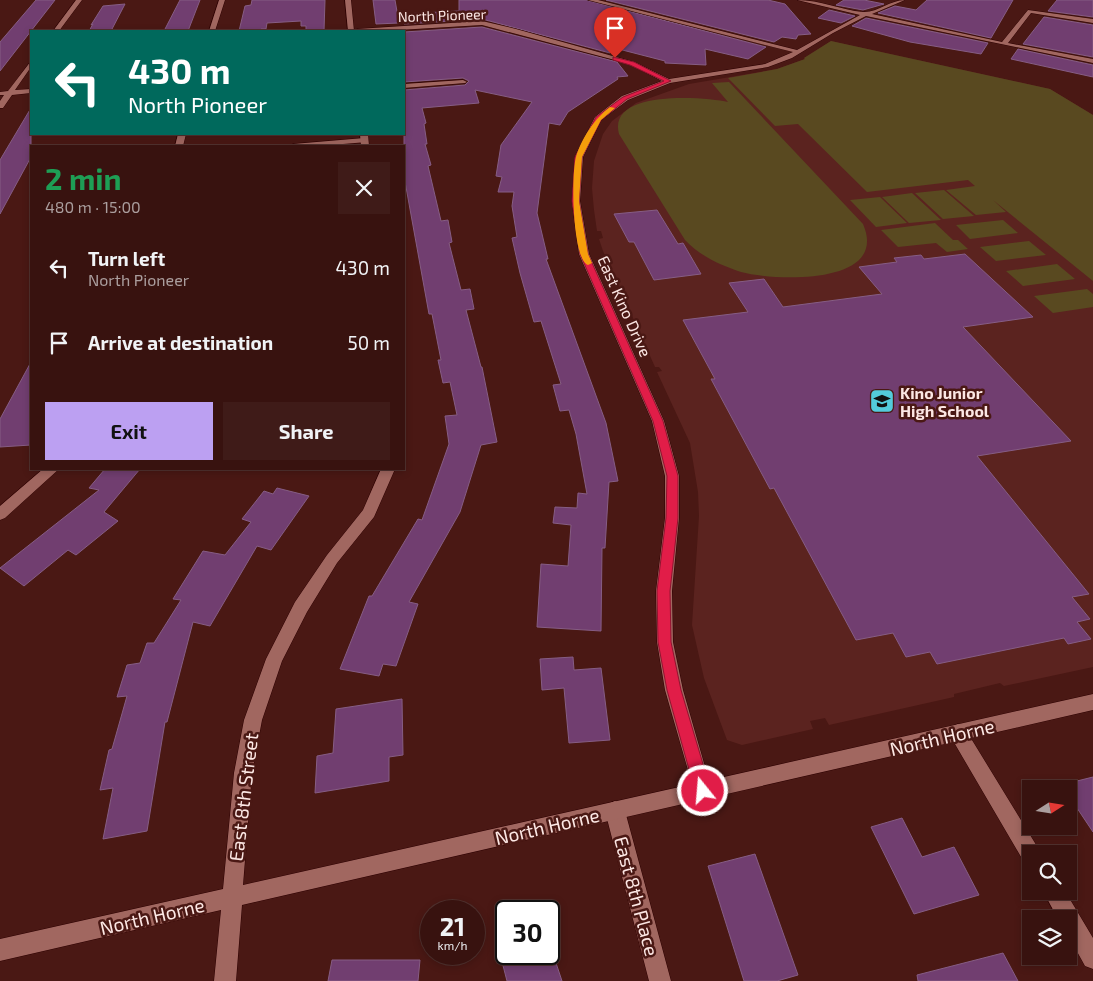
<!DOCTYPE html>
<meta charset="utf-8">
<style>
:root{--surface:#38120f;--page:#3f1b18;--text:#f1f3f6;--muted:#ab9e9e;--line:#52322f;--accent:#bca0f2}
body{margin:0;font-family:"Exo 2",sans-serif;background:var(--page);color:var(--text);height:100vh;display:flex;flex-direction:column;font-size:19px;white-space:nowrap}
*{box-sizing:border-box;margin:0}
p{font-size:16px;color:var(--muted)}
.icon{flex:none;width:28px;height:28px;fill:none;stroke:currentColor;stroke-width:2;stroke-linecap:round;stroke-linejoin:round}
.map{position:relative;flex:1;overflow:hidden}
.sheet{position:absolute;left:30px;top:145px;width:375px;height:325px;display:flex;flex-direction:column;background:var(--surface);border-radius:0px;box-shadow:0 2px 8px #0003,0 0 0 1px var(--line)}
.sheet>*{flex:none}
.guide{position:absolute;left:30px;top:30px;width:375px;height:105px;border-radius:0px;box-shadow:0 2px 8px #0003,0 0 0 1px var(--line);background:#00695c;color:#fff;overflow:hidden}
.needle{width:32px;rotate:78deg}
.fabs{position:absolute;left:1022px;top:780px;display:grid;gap:10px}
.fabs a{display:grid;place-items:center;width:55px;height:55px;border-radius:0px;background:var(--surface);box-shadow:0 2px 8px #0003,0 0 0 1px var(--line);font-size:25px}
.speed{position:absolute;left:420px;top:900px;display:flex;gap:10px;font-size:25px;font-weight:700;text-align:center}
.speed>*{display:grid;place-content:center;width:65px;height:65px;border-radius:50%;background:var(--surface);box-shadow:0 2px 8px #0003,0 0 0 1px var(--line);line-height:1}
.speed small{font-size:12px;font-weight:400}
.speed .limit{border:2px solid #111;border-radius:8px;background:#fff;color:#111}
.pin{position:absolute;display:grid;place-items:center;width:42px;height:42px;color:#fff;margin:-51px -21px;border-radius:50% 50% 50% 0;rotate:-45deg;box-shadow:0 0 5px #0007}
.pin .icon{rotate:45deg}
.me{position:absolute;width:55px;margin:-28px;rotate:343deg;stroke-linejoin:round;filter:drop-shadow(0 0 4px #0008)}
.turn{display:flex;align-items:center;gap:18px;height:105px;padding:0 15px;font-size:22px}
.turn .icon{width:65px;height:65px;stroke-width:2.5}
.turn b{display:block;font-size:35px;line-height:42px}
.round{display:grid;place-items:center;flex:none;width:52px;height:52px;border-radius:0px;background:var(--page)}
.head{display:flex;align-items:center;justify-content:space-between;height:85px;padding:0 15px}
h1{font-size:30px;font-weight:700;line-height:38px;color:#1e9e55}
.button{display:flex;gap:10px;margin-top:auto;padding:10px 15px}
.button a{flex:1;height:58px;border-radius:0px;background:var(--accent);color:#111;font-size:20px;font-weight:700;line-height:58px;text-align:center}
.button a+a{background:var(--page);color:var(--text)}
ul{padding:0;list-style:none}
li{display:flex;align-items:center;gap:15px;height:75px;padding:0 15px}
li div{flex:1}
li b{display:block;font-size:19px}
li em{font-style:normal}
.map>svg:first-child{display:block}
</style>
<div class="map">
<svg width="1093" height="981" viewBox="0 0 1093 981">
<rect width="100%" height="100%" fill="#4a1814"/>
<path fill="#5b231f" d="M831 41 1050 89 1093 115V667L1004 686 1000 683 954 694V697L829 725 825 718 810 721 813 729 742 745 727 740 704 678 692 625 699 516 698 492 690 443 657 372 662 371 659 367H655L603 251 599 239 603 238 601 231H597L594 210 592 188 594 161 603 134 612 121 636 103 689 84 777 69 805 59 804 58Z"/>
<path fill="#594920" d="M831 41 1050 89 1093 115V281L993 200 1006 212 976 215 946 190 975 186 968 180 867 192 798 124 775 126 728 78 777 69 805 59 804 58Z
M729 82 863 224C890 286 774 281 741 272 720 265 700 256 685 240L619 134C607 89 705 97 728 102L712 83Z
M944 190 974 216 943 219 915 193Z
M912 193 941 220 909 223 882 197Z
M880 197 907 223 876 227 850 200Z
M1003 220 1018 233 970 239 956 225Z
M935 223 953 240H958L968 249 947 252 936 243 898 247 881 230Z
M1029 241 1046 255 996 261 980 247Z
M1057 264 1075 279 1023 286 1006 271Z
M1087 289 1093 294V307L1053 313 1034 296Z"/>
<path fill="#713e70" stroke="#865d84" d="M36 0H55L0 71V42Z
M180 0H200L188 31H164Z
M252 0H325L324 31H306V26H301V21L267 23 266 29H261V31H239L245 6 251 5Z
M373 0H395L399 23 376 24Z
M459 0H586L766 47 748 59 705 49 706 65 665 63V61L603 45 610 53 482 19 404 24V14L459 11Z
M606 0H768L785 4 811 34 798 35 796 39 782 37 774 42Z
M844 0H864L884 4 863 10 836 5Z
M927 0H1013L991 38 878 13 895 6 916 10Z
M1057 0H1093V17L1048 11Z
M125 4 111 31H89L93 24 91 25 103 6Z
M829 10 855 16 841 23 818 18Z
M1044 17 1093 25V57L1023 44Z
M866 18 988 43 981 54 910 42 852 26Z
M482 27 617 62 628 76 617 77 618 79 568 112 560 125 549 123 537 213 548 259H546L606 423 618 481 609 482 605 548H602L601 631 537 627 541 564 568 566 571 525 553 523 555 507 577 508 578 493 587 494 576 434 569 410 560 411 553 385 561 384 541 321 534 322 520 273 512 238 517 237 512 206 514 192H498L502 177 496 176 501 145 532 102 475 90 479 103 422 108 426 123 424 124 427 144H425L431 165 428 166 441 221 448 220 452 242 449 243 461 290 470 289 474 309 466 310 481 367H482L497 442 481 445 460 512 409 602 418 604 396 666 383 664 379 676 340 669 369 596H372L418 519 422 520 449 444 445 416 457 415 450 382 443 383 438 360H441L432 314H429L404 176V90L465 85 469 81 463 78 404 82V32Z
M1018 49 1093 65V77L1011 59Z
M31 108V157L0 214V160Z
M657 210 678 244 683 243 701 274 654 280 634 242H629L614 214Z
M965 254 1033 317 963 327 1071 441 977 456 1089 594 1072 597 1090 619 1077 622 1091 639 1068 644 1064 638 937 664 930 652 906 657 893 633 856 640 774 488 770 489 711 379H715L683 320 748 312 729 283 764 279 783 307 882 294 859 267 897 262 894 258 921 255 924 259Z
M31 362V445L0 447V419Z
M105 469H140L104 512 118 521 76 555 68 550 24 586 0 568 99 490 89 488Z
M277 488 309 496 271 550 257 546 210 626 193 622 167 722H165L147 831 103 839 113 788 100 790 109 750 112 749 127 696 117 697 127 665 140 663 147 643H154L181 600 173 599 203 551 225 555 251 522 242 519 264 491 273 494Z
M573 657 574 670 601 668 610 740 569 743 564 688 542 690 540 659Z
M402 699 403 755 389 757V781L315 793 317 756 333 753 336 709Z
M1093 777V832L1069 796V789H1064L1061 785Z
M902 818 922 857 954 847 979 895 914 914 871 827Z
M755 854 798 975 777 981H744L708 866Z
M1003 953 1018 981H918L917 975Z
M500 954H553L562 981H507Z
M332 960H420L418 981H328Z"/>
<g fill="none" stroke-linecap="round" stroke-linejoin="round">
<defs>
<path id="minor" d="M76 0H82L59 31H53Z
M219 0H225L215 31H209Z
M588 0H598L797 50 860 15 797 0C820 0 841 10 863 12 877 13 890 0 905 0L872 14 1002 42 1028 10 1093 19V23L1031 13 1008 43 1093 59V63L866 16 833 33 792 58 768 67 670 83 628 100 601 120 583 157 580 201 589 254 664 421 679 476V518L672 591 673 642 683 690 712 791 710 798 703 800 696 798 694 791 665 690 657 642 656 591 665 518V476L652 421 579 254 572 201 575 157 595 117 622 96 662 81 630 64 482 25 382 31H354L357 29 482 21 516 29 634 62 669 79 765 64 793 52Z
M31 61V67L15 90 31 89V93L12 95 3 108H0V101L4 95H0V92L8 91Z
M463 80 467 82 465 83 404 88V84Z
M178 134H186L183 146H175Z
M364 138H367V142L319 146H289L293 144Z
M43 469H59L5 518 0 520V506Z
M958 724 964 727 1038 848 1040 854H1031V865L1024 862 952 739 949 733 952 727Z
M615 801 622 804 625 811 671 981H649L605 811 608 804Z
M1043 891H1065L1093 938V969L1085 966 1069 937V919H1058Z"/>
<path id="tertiary" d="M345 0H351L354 31H348Z
M360 134H368L369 146H361Z
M381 469H395L374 517 337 563 307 612 282 661 262 720 252 773 243 885 1093 694V710L242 905 236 981H214L221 910 0 961V939L223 889 234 773 244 720 266 659 295 602 327 555 363 510Z"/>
</defs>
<use href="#minor" stroke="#2d0001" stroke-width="1"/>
<use href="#tertiary" stroke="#2d0001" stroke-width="1"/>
<use href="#minor" fill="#a16760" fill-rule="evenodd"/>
<use href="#tertiary" fill="#a16760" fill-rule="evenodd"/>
</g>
<path fill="#e11d48" stroke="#92132f" d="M613 57 634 62 671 81 627 99 601 120 582 157 579 201 588 254 663 421 678 476V518L670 591 671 642 681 690 711 791 708 796 703 798 697 796 695 791 667 690 658 642 657 591 666 518 667 476 653 421 580 254 572 201 575 157 596 117 623 97 664 81 630 65 613 60Z"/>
<path fill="#f59e0b" d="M610 107 615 108 601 120 582 157 579 201 588 254 592 263 588 265C572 259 571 174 576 157 581 139 595 118 610 107Z"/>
<defs>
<symbol id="school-square" viewBox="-11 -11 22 22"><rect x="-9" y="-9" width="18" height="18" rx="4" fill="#53cbdb" stroke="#4a1814"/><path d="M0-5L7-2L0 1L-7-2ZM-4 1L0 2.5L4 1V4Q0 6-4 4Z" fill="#111"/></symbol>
</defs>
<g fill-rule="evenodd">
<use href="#school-square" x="868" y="387" width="28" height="28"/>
</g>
<g text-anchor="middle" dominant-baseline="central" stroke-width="5" stroke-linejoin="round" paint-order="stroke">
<g font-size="14" fill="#fce7e4" stroke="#4a1814">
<text transform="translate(442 15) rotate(-2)">North Pioneer</text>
</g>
<g font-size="16" fill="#fce7e4" stroke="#4a1814">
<text transform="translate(625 306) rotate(66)">East Kino Drive</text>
</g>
<g font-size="16" font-weight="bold" fill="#fce7e4" stroke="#4a1814" text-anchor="start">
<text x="900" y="392">Kino Junior<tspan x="900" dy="18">High School</tspan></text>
</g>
<g font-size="19" fill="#fce7e4" stroke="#4a1814">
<text transform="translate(942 737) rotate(-13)">North Horne</text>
<text transform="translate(243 797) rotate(-83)">East 8th Street</text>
<text transform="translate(547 826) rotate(-13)">North Horne</text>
<text transform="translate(637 896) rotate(75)">East 8th Place</text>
<text transform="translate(152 916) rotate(-13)">North Horne</text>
</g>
</g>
</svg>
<div class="fabs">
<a><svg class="needle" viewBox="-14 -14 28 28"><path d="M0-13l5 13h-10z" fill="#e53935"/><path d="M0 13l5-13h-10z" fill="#ab9e9e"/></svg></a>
<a><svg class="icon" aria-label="search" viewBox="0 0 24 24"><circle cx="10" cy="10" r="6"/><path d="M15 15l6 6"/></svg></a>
<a><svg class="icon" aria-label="layers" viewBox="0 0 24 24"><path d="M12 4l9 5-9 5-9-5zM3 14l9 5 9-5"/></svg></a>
</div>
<div class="speed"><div>21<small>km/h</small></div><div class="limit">30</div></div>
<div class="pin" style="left:615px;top:58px;background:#d93025"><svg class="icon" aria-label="arrive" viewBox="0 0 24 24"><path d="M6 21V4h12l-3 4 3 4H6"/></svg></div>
<svg class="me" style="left:703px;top:791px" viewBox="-20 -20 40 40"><circle r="17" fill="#e11d48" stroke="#fff" stroke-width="3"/><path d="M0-11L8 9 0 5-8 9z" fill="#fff"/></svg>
<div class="guide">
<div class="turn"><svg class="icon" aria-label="left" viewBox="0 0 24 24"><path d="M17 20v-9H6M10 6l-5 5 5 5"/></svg><div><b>430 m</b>North Pioneer</div></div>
</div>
<section class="sheet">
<div class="head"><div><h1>2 min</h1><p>480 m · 15:00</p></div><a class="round"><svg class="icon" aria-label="close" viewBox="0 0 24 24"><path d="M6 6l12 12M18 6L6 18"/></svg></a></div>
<ul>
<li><svg class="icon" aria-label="left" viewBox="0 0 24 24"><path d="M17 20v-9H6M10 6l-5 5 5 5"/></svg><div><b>Turn left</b><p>North Pioneer</p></div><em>430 m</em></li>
<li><svg class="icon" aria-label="arrive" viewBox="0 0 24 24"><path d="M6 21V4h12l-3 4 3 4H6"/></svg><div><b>Arrive at destination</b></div><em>50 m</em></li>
</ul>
<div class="button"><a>Exit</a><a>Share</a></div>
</section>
</div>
